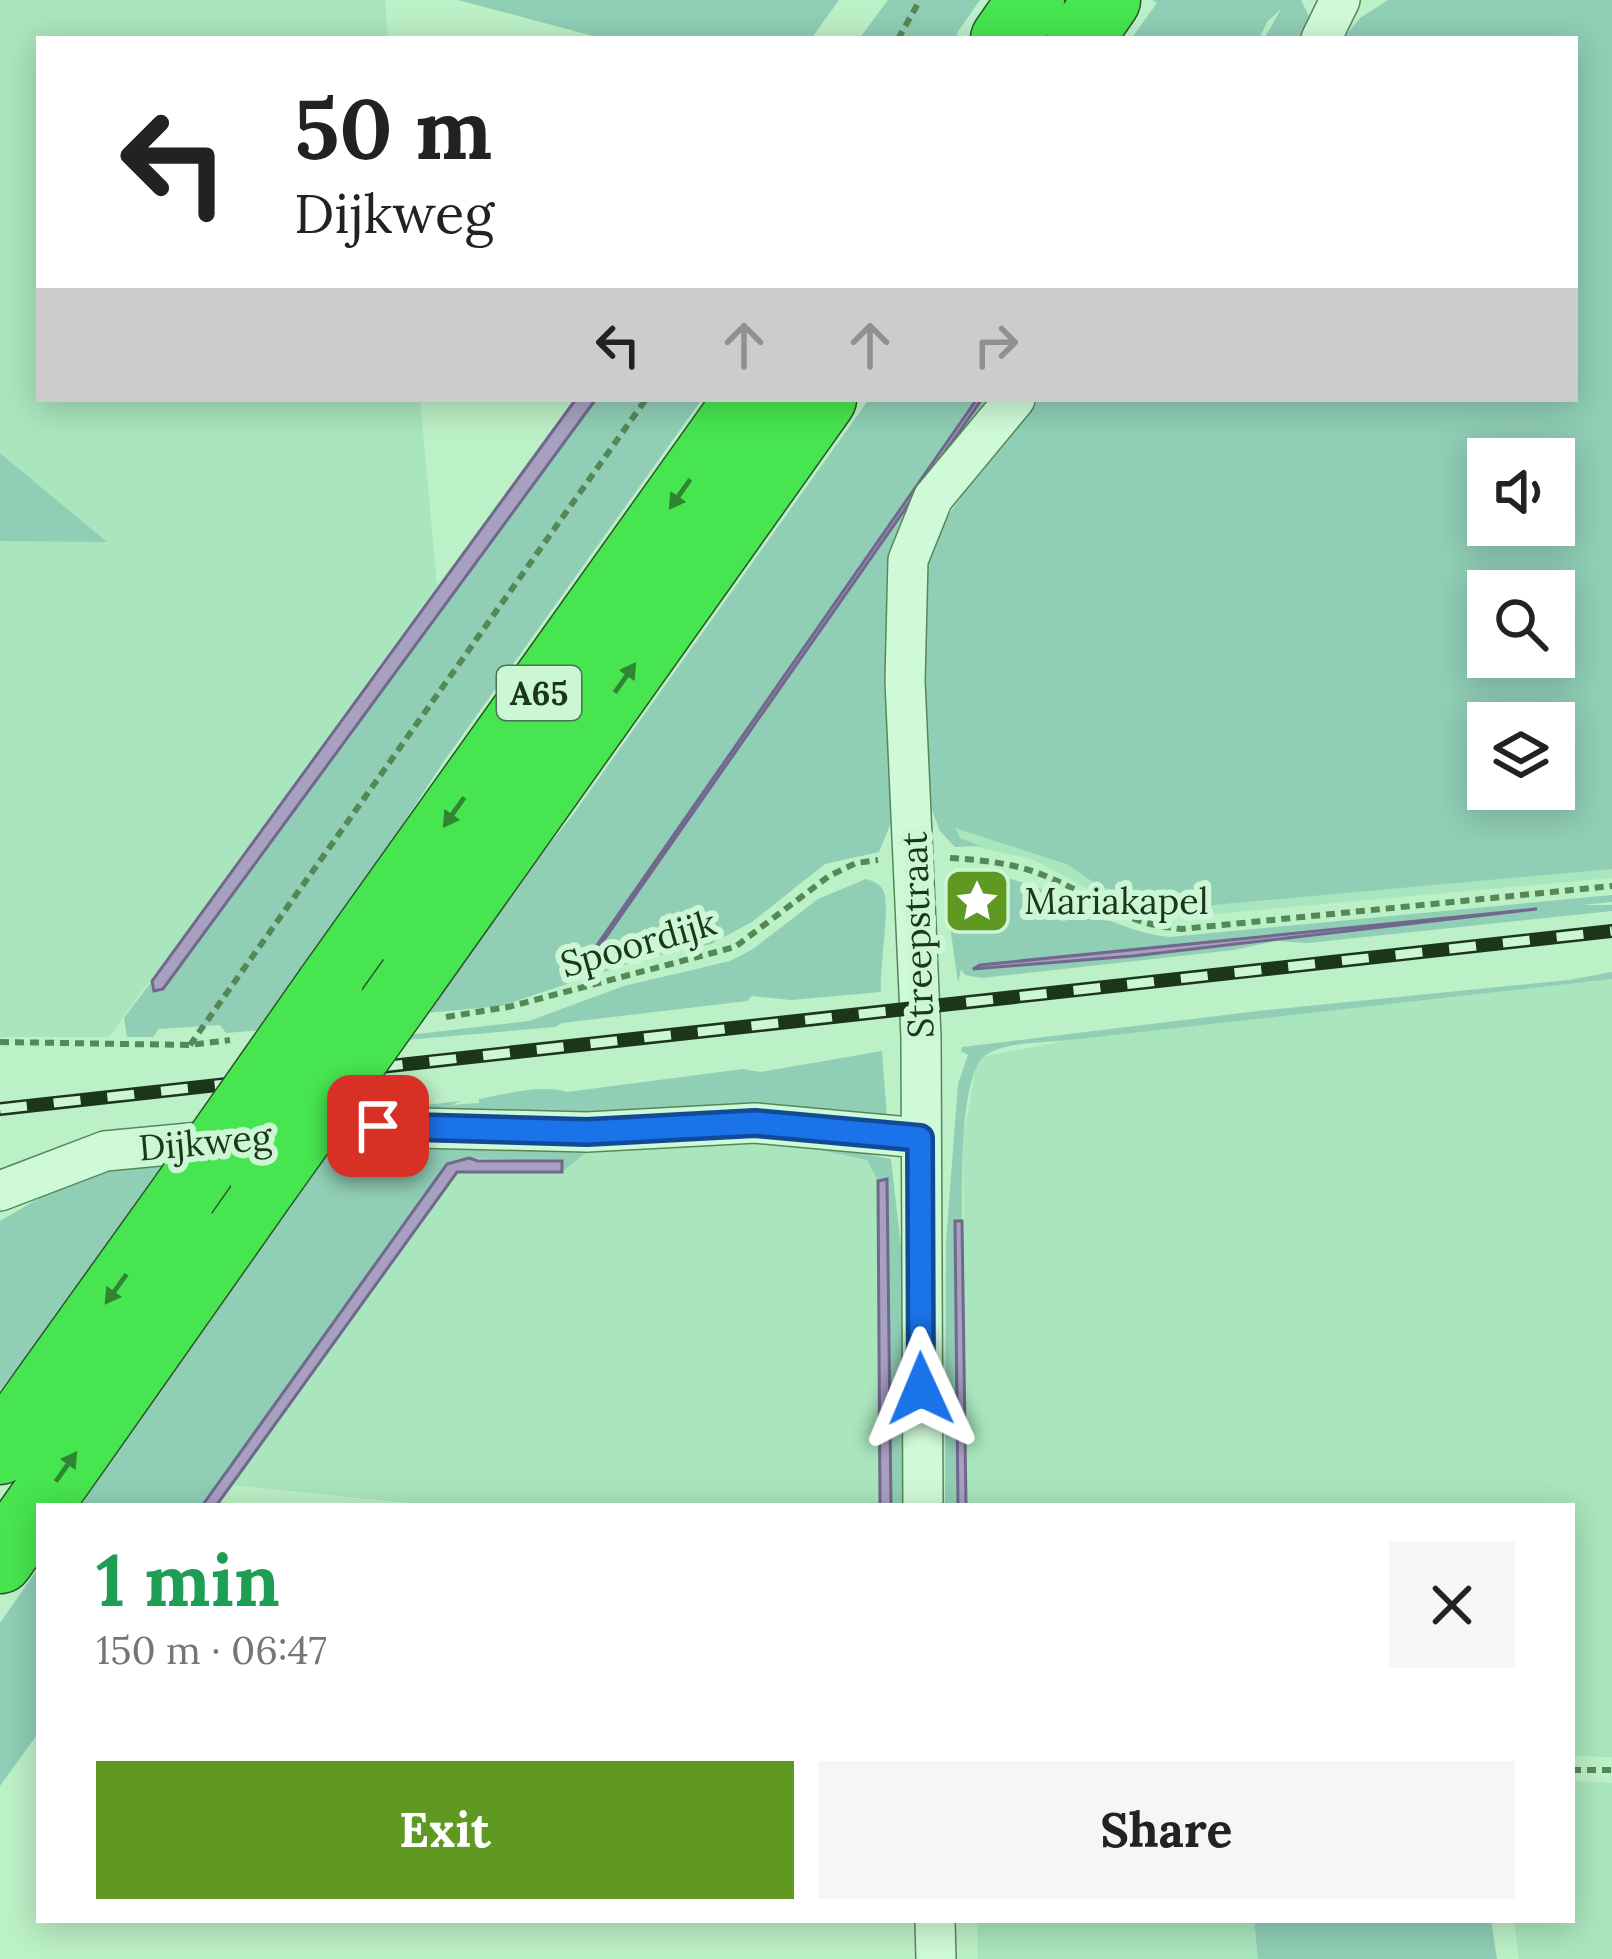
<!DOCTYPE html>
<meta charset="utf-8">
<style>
:root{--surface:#fff;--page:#f6f6f6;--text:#222;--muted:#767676;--accent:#609922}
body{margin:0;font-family:Lora,serif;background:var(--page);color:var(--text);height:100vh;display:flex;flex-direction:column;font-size:45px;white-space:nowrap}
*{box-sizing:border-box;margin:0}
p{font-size:39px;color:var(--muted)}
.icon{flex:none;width:66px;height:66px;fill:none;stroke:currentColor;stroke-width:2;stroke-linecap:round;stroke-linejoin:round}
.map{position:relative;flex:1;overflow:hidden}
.details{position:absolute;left:36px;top:1503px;width:1539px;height:420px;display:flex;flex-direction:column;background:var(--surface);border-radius:0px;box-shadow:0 6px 30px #0003}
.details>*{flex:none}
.banner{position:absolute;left:36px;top:36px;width:1542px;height:366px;border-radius:0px;box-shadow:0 6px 30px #0003;background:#fff;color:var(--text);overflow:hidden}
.tools{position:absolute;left:1467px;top:438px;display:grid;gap:24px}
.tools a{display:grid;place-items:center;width:108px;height:108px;border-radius:0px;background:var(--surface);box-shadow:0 6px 30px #0003;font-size:60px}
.pin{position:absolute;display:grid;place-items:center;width:102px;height:102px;color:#fff;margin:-51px;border-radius:24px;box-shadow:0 6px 18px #0006}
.me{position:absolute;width:132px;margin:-66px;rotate:359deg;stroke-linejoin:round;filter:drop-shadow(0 0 9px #0008)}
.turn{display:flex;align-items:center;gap:42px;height:252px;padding:0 60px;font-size:54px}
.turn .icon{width:156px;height:156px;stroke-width:2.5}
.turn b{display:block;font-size:84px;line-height:102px}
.lanes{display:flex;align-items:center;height:114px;padding:0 60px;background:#0003;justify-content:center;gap:60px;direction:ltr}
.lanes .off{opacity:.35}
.round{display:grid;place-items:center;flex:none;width:126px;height:126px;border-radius:0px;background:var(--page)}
.headline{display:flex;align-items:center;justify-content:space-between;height:204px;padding:0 60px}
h1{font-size:72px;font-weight:800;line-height:90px;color:#1e9e55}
.cta{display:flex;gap:24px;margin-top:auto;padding:24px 60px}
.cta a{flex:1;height:138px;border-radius:0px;background:var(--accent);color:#fff;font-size:48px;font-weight:800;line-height:138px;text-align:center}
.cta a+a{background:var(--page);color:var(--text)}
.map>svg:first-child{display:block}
</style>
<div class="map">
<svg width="1612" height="1959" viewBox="0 0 1612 1959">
<rect width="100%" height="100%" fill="#bcf0c6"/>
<path fill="#a9e5bd" d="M0 0H385L388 39H39V399H420L437 586 109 1037H0V541H105L0 453Z
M953 827 1066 864 1096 884 1130 898 1181 908 1612 869V878L1168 918 1118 905 1032 859 980 848 960 838Z
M1612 979V1757L1572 1756V1506H966L963 1140 976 1067 985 1056 1070 1040Z
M751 1136 867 1160 878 1175 880 1506H437L232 1485 457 1172H562L590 1150Z
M1572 1781 1612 1783V1959H1519L1514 1920H1572Z
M977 1920H1254L1258 1959H978Z"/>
<path fill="#90ceb6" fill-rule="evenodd" d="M458 0H839L811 39H604Z
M888 0H980L957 33 958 39H859Z
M1152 0H1301L1310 18V39H1264L1281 9 1267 22 1259 39H1131L1157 3Z
M1388 0H1612V869L1181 908 1130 898 1096 884 1066 864 955 828 960 838 980 846 955 847 940 831 928 800 922 746 923 573 947 517 1030 399H1575V39H1343L1360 18ZM1488 459H1554V525H1488ZM1488 591H1554V657H1488ZM1488 723H1554V754L1559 755 1554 756V789H1488Z
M596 399H702L442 764 311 964 296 983 292 982 263 1030 226 1033 220 1025 159 1029 153 1037H127L124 1018 152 981 151 985 161 991 164 989Z
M869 399H977L595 949 982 399H1005L913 537 901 747 890 825 879 852 825 864 752 922 711 944 645 958 501 1006 426 1013 481 929 572 816Z
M0 453 107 542 0 541Z
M982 875C1050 878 1102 931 1170 937L1612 895V902L1582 905H1612V911L1308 943 1276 941 1234 950 981 978 965 975 961 969 958 983 948 911 974 909 981 902ZM1535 910 1133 956 980 965Z
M866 879C874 882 878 882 883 890 891 901 879 971 881 992L791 1000 752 996 747 1001 562 1023 555 1027 245 1054 529 1021 624 986 730 961 753 949 818 899Z
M1612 972V979L1070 1040C1045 1043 1007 1041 986 1055 958 1074 963 1188 962 1221L955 1222 958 1506H945L946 1242 958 1084 968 1055 961 1051 962 1047 1258 1011 1569 980Z
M882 1051 887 1119H299L461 1101 452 1105 479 1103V1099C506 1094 541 1084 567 1092L743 1069 760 1072Z
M745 1130 891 1159 904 1274 908 1506H891L887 1180 878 1181 867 1160 752 1136 590 1150 562 1172V1162L469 1158 447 1164 202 1506H81L164 1383 168 1159 92 1274 0 1390V1221L77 1176 115 1164 358 1137Z
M39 1567V1732L0 1786V1623Z
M1254 1920H1491L1497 1959H1258Z"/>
<path fill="#a7a0c0" stroke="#71688e" stroke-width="3" d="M576 399H596L163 989 154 991 152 981Z
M977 399H982L597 950 595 948Z
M1537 909 1133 956 973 969 980 965Z
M469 1158 478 1161H562V1172H457L216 1506H202L447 1164Z
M887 1179 891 1506H880L878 1181Z
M955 1221H962L966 1506H958Z"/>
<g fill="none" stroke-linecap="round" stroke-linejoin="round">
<defs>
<path id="minor" d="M1321 39 1340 0
M291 1134 378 1127 587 1132 755 1123 920 1138
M0 1191 105 1151 232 1139
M923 1506 921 1037 905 681 908 560 933 498 1015 399
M935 1920 936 1959"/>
<path id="motorway" d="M1004 39 1031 0
M1080 39 1107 0
M411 979 823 399
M329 987 748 399
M0 1451 184 1194
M0 1560 264 1185"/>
</defs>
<use href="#minor" stroke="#558856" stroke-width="42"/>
<use href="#motorway" stroke="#2c552a" stroke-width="69"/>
<path stroke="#558856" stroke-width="6" stroke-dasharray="9 6" stroke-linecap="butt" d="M898 39 920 0
M950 858C981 860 1014 863 1043 875 1097 896 1120 924 1182 929L1612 886
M446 1017 508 1007 735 947 829 876 856 863 878 860
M0 1042 190 1045 230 1040
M190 1045 646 399
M1572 1770H1612"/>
<use href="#minor" stroke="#cffad8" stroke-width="39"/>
<use href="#motorway" stroke="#47e54f" stroke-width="66"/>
<defs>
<path id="rail" d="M0 1109 1612 931"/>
</defs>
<use href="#rail" stroke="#1b361b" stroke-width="14"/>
<use href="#rail" stroke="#ccf7d5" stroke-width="9" stroke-dasharray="27" stroke-linecap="butt"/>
<defs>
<path id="motorway-bridge" d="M264 1185 411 979
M184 1194 329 987"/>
</defs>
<use href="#motorway-bridge" stroke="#2c552a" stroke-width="69" stroke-linecap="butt"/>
<use href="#motorway-bridge" stroke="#47e54f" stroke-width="66"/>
</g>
<defs><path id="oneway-solid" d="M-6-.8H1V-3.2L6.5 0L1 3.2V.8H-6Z" transform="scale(3)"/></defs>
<g fill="#2f8532">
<use href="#oneway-solid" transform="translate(680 494) rotate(125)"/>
<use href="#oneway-solid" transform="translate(625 678) rotate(-55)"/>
<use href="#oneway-solid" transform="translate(454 812) rotate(125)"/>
<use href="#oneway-solid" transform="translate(116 1289) rotate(126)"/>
<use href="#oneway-solid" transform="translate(66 1467) rotate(-55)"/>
</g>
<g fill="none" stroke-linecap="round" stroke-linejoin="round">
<defs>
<path id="route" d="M378 1126 587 1132 755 1123 920 1138 921 1389"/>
</defs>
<use href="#route" stroke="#114b97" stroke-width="30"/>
<use href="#route" stroke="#1a73e8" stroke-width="21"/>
</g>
<defs>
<symbol id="sight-square" viewBox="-11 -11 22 22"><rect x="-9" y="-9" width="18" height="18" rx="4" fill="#609922" stroke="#ccf7d5"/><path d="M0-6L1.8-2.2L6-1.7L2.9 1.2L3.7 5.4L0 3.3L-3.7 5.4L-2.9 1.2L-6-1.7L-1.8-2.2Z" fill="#fff"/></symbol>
</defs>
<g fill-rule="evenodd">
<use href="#sight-square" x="939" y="863" width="76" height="76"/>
</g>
<g text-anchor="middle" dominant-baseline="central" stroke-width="12" stroke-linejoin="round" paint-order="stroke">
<rect fill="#ccf7d5" stroke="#507053" stroke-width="3" x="497" y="666" width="84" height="54" rx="9"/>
<g font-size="33" font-weight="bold" fill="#1b361b">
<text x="539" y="693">A65</text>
</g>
<g font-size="36" fill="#1b361b" stroke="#ccf7d5" text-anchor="start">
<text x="1024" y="901">Mariakapel</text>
</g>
<g font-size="36" fill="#1b361b" stroke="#ccf7d5">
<text transform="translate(917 935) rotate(-92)">Streepstraat</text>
<text transform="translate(638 943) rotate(-16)">Spoordijk</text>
<text transform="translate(205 1142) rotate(-5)">Dijkweg</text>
</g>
</g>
</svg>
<div class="tools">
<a><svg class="icon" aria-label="sound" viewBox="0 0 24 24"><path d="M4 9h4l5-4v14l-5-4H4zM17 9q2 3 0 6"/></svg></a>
<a><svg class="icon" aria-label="search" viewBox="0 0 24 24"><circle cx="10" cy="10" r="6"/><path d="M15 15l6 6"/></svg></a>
<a><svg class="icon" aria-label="layers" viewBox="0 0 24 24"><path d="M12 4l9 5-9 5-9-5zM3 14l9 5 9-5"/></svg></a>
</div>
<div class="pin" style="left:378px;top:1126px;background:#d93025"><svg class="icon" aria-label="arrive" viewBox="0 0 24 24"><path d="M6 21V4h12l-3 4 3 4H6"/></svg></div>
<svg class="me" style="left:921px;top:1389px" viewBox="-20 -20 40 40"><path d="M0-17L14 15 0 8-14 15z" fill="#1a73e8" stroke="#fff" stroke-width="4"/></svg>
<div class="banner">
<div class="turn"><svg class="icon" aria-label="left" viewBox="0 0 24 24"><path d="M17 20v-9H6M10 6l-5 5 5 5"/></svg><div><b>50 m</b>Dijkweg</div></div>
<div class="lanes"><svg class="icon" aria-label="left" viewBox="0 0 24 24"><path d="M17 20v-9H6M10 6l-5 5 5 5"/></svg><svg class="icon off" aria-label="ahead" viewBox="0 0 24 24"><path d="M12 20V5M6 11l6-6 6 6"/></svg><svg class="icon off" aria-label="ahead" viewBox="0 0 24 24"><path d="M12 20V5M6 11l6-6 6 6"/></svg><svg class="icon off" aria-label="right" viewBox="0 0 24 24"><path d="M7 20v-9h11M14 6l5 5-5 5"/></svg></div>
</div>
<section class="details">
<div class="headline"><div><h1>1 min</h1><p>150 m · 06:47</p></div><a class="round"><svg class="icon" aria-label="close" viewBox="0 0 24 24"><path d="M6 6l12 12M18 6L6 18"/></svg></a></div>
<div class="cta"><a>Exit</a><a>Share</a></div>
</section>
</div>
